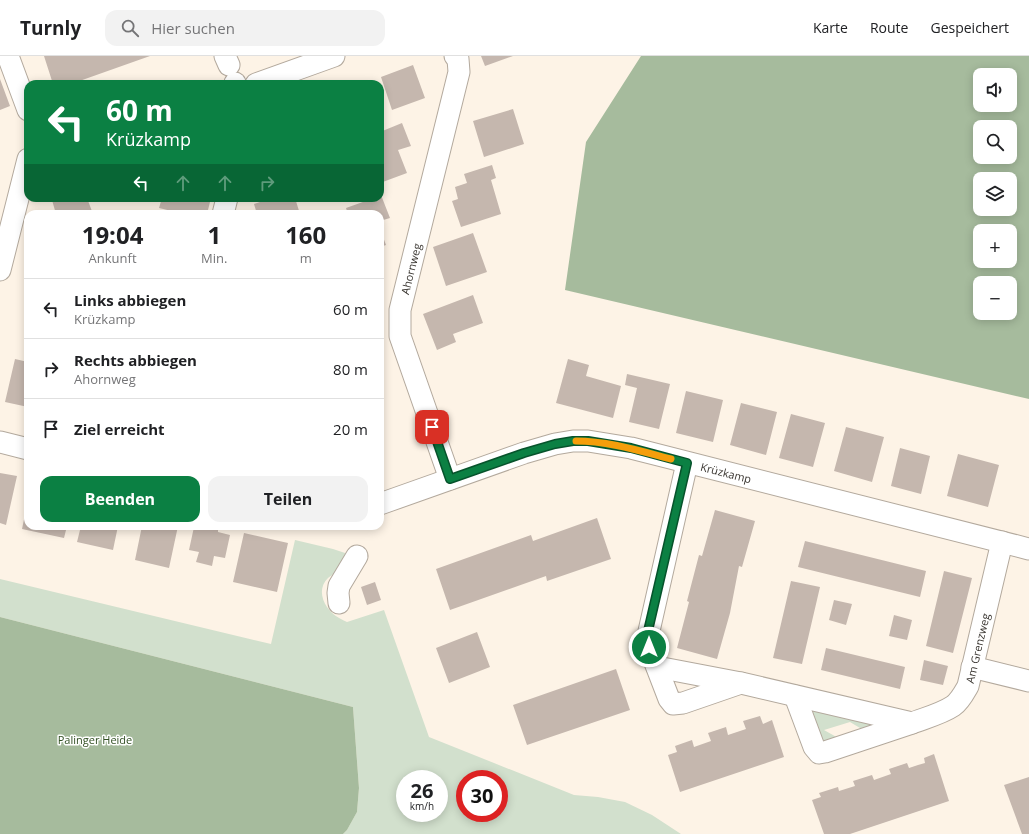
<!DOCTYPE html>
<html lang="de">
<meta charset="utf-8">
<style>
:root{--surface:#fff;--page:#f2f2f2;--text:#202124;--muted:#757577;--line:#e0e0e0;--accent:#0b8043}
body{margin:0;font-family:"Open Sans",sans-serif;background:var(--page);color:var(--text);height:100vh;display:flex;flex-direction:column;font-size:15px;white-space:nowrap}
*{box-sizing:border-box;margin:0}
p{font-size:13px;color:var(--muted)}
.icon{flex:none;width:22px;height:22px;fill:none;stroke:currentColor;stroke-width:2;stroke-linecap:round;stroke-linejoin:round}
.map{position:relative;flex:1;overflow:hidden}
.panel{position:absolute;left:24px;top:154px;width:360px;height:320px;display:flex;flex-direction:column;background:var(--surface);border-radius:12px;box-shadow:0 2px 10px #0003}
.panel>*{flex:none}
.guide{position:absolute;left:24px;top:24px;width:360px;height:122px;border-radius:12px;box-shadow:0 2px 10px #0003;background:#0b8043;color:#fff;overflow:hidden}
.fabs{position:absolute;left:973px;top:12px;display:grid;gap:8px}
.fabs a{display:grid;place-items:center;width:44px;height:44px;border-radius:8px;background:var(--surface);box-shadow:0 2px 10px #0003;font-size:20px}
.speed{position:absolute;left:396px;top:714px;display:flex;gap:8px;font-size:20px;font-weight:700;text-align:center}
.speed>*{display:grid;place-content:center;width:52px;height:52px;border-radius:50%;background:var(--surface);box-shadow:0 2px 10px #0003;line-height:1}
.speed small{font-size:10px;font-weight:400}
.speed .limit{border:6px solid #d22;background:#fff;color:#111}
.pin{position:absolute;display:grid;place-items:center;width:34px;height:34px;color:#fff;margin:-17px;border-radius:8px;box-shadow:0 2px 6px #0006}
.me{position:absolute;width:44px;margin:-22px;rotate:0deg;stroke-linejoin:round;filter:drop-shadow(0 0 3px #0008)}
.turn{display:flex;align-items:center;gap:14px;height:84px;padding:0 16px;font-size:18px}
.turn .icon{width:52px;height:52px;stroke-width:2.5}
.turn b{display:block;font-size:28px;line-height:34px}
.lanes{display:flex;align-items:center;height:38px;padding:0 16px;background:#0003;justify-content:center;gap:20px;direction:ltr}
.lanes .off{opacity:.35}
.eta{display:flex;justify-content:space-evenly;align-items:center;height:68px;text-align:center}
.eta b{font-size:24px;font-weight:700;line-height:28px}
.cta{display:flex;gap:8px;margin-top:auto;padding:8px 16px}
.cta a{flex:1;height:46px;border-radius:12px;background:var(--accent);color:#fff;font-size:16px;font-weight:700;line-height:46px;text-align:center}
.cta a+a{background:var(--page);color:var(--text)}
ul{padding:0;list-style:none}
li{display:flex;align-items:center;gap:12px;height:60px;padding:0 16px;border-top:1px solid var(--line)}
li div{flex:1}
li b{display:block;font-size:15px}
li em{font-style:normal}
header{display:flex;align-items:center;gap:24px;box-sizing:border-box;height:56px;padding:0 20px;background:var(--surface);border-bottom:1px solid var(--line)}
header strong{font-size:19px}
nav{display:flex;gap:22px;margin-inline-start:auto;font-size:14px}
.search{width:280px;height:36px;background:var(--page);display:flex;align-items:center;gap:10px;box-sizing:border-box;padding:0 14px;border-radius:12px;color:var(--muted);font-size:15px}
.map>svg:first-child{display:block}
</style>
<header>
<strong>Turnly</strong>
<div class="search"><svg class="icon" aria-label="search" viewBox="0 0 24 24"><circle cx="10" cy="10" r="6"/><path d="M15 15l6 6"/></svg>Hier suchen</div>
<nav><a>Karte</a><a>Route</a><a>Gespeichert</a></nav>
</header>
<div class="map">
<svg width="1029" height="778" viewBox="0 0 1029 778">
<rect width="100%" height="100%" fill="#fdf3e6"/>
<path fill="#d2e0cd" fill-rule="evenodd" d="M295 484 333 493 345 497C345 504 340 511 335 516 333 519 330 520 328 522 319 531 321 542 327 551 333 559 338 562 347 566L384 554 429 681 574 739 598 741 625 746 652 759 681 778H343L347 774 357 756 359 732 353 651 0 561V523L271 588ZM405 723H439V757H405ZM465 723H499V757H465Z
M809 652 877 669 865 675 850 666 824 674 840 683 824 689Z"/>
<path fill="#a6bb9d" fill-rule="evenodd" d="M641 0H1029V343L565 234 586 86ZM980 19H1010V49H980ZM980 71H1010V101H980ZM980 123H1010V153H980ZM980 175H1010V205H980ZM980 227H1010V257H980Z
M0 561 353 651 359 732 357 756 347 774 343 778H0Z"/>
<path fill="#c5b7ae" d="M44 0H150L71 28H53Z
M481 0H513L485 10Z
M413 9 425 42 392 54 381 21Z
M0 23 10 50 0 54Z
M513 53 524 88 484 101 473 65Z
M402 67 411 90 398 94 407 117 380 127V76Z
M492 109 496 122 491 124 501 158 461 171 452 145 458 143 455 131 467 127 464 118Z
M381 139 390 162 380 165V158H348L346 152 374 142H380V140Z
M58 142H87L93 158H56L52 144Z
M162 142H211L207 158H184L159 152Z
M265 142H295L300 158H257L254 148 266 144Z
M380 173 386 189 380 191Z
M473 177 487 216 446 230 433 191Z
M473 239 483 267 453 278 456 286 437 294 423 258Z
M15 303 28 306V351L5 346Z
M568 303 589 309 586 320 621 330 613 362 556 347Z
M627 318 670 328 659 373 629 366 637 332 625 329Z
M686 335 723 344 713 386 676 377Z
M741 347 777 356 766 399 730 389Z
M791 358 825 367 813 411 779 402Z
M846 371 884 381 872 426 834 415Z
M900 392 930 400 921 438 891 430Z
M958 398 999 409 988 451 947 440Z
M0 417 17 420 6 469 0 467Z
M27 449 28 470H67L64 482 22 473Z
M715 454 755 465 742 511 739 510 730 557 717 603 677 592 689 546 687 545 699 499 702 500Z
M597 462 611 503 547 525 546 520 450 554 436 513 531 479 533 485Z
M81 470H118L113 494 77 486Z
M142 470H178L169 512 135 504Z
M194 471 204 473 205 471 218 474V476L230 479 225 502 214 500 212 510 196 506 199 496 189 494Z
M244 477 288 487 277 536 233 526Z
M805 485 926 515 920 541 798 511Z
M944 515 972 522 953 597 926 590Z
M791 525 820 531 802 608 773 602Z
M375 526 381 544 367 549 361 531Z
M834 544 852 548 846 569 829 564Z
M894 559 912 564 907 584 889 580Z
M477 576 490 611 449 627 436 592Z
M826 592 905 611 900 633 821 614Z
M924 604 948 610 943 629 920 624Z
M616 613 630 654 527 689 513 649Z
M760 660 763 668 772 664 784 701 680 736 668 699 677 696 675 690 692 684 694 691 711 685 708 677 726 671 728 679 746 673 743 665Z
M934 698 949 745 850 778H824L812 744 821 741 819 737 838 731 839 735 855 730 853 725 872 719 874 724 891 718 889 713 907 707 909 712 918 709 925 707 924 702Z
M1029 721V778H1022L1004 729Z"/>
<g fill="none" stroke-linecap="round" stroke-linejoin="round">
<defs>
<g id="minor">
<path d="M8 0 28 54"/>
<path d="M225 0 229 9"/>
<path d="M235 27V28"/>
<path d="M256 28 334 0"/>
<path d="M223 158 227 142"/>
<path d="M0 214 28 103"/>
<path d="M0 386 28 393"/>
<path id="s1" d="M687 407 649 575V591L669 643 673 648 683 647 741 627 912 667C925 662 941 658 953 650 960 645 964 637 968 630L1002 486"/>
<path id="s2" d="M450 423 400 280V254L459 16 458 3 455 0"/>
<path id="s3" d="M380 448 524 397 555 388 573 385H588L631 392 1029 493"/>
<path d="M339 547 338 537 339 530 357 500"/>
<path d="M657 611 741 627"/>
<path d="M972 611 1029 625"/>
<path d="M795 640 814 691 819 697 825 696 912 667"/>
</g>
</defs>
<use href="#minor" stroke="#b3a99d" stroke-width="23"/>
<use href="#minor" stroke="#fff" stroke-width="21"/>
</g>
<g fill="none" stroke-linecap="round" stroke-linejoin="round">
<defs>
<path id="route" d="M432 371 450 423 524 397 555 388 573 385H588L631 392 687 407 648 575 649 591"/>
</defs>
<use href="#route" stroke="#07532c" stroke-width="10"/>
<use href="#route" stroke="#0b8043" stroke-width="7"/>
<path stroke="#f59e0b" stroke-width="7" d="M576 385C608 385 640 395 671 403"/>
</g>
<g text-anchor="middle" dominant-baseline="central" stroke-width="3" stroke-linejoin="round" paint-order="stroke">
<g font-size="11" fill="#38342f" stroke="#fff">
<text stroke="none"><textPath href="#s2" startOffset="220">Ahornweg</textPath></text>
<text stroke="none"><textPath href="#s3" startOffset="360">Krüzkamp</textPath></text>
<text stroke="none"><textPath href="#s1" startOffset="606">Am Grenzweg</textPath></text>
</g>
<g font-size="11" fill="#314f23" stroke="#fff">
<text x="95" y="683">Palinger Heide</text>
</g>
</g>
</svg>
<div class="fabs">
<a><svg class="icon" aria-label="sound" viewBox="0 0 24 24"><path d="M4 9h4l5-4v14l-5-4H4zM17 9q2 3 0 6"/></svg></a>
<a><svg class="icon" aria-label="search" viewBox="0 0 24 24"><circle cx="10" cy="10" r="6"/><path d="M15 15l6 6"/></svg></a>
<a><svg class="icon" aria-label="layers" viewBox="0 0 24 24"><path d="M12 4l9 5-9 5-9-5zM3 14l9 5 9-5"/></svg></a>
<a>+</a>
<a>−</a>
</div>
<div class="speed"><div>26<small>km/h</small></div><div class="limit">30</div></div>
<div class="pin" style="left:432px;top:371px;background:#d93025"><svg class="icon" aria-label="arrive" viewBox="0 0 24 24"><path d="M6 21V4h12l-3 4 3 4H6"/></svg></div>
<svg class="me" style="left:649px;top:591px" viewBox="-20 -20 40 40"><circle r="17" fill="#0b8043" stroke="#fff" stroke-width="3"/><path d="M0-11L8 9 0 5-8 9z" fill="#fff"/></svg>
<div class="guide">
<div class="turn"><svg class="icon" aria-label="left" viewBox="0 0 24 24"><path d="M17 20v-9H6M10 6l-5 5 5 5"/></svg><div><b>60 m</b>Krüzkamp</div></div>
<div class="lanes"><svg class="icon" aria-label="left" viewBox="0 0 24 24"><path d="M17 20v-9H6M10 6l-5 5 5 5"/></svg><svg class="icon off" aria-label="ahead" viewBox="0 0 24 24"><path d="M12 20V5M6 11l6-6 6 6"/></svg><svg class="icon off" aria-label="ahead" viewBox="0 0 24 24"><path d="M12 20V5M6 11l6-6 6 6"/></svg><svg class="icon off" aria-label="right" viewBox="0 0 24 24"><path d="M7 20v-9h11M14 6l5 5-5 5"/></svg></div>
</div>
<section class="panel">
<div class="eta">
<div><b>19:04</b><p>Ankunft</p></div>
<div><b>1</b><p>Min.</p></div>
<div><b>160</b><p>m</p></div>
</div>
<ul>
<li><svg class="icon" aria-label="left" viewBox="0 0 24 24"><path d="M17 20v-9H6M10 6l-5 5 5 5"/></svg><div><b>Links abbiegen</b><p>Krüzkamp</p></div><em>60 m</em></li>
<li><svg class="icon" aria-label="right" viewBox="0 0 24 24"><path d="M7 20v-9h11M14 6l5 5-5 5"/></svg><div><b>Rechts abbiegen</b><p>Ahornweg</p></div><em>80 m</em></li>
<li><svg class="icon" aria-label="arrive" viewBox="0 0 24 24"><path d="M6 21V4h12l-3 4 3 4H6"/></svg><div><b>Ziel erreicht</b></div><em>20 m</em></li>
</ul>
<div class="cta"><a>Beenden</a><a>Teilen</a></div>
</section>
</div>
